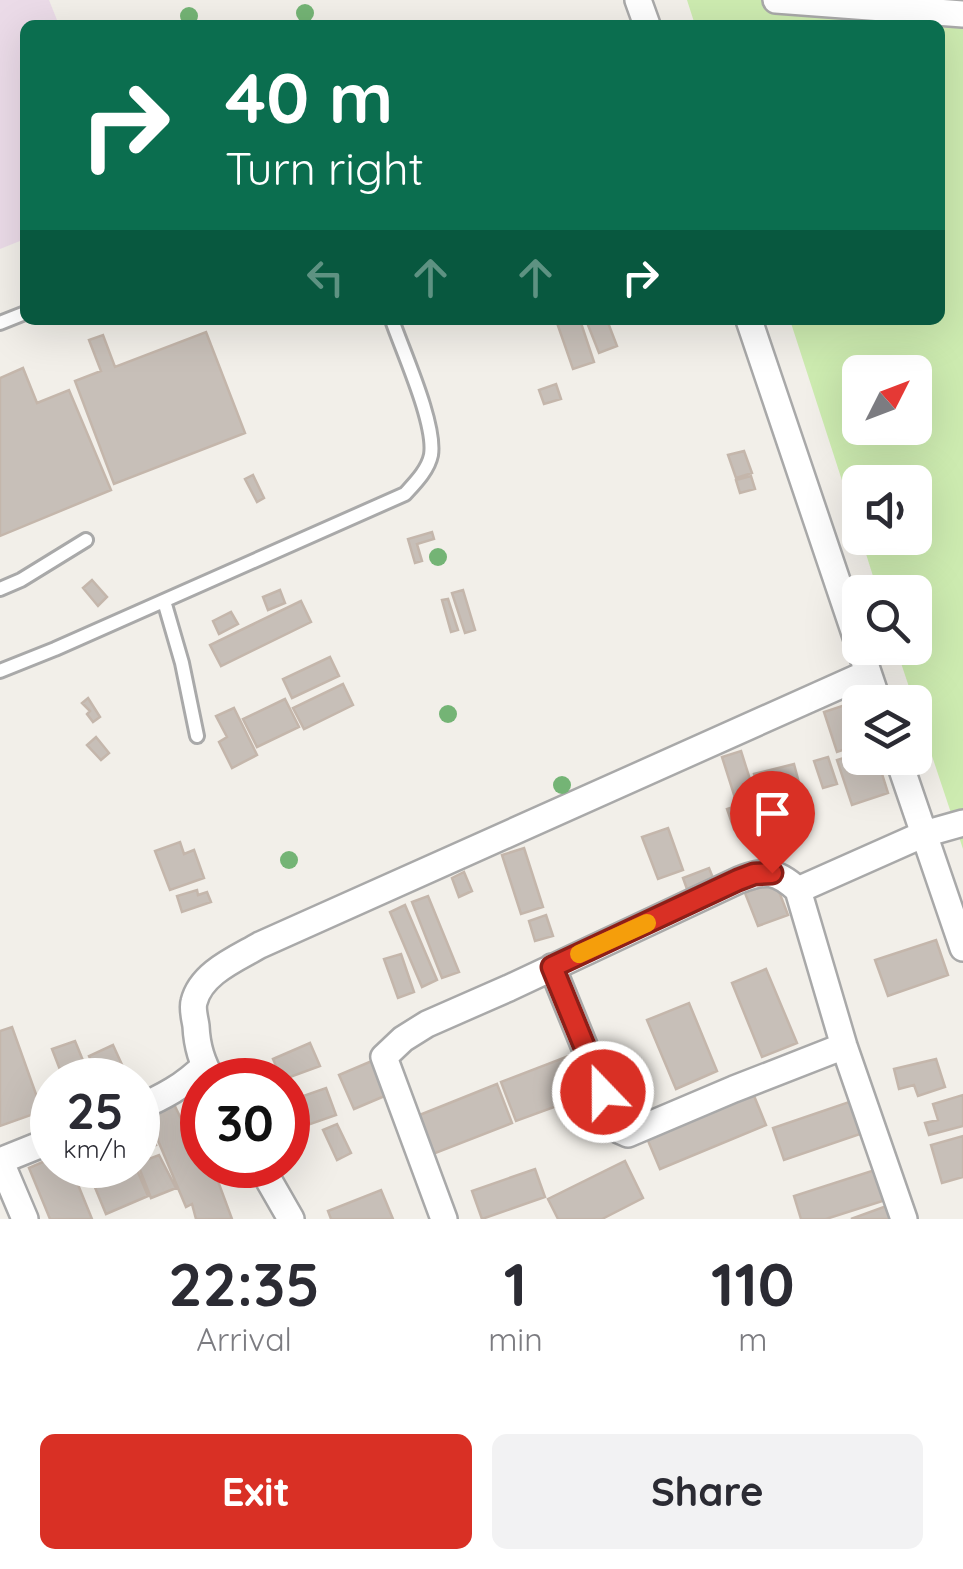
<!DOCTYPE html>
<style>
:root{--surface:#fff;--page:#f2f2f3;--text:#2b2b33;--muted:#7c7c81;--accent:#d93025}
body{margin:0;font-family:Quicksand,sans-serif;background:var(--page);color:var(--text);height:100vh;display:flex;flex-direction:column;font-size:38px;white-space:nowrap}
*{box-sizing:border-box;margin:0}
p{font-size:32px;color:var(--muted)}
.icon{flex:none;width:55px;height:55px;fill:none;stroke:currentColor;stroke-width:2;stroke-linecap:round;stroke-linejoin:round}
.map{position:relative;height:1219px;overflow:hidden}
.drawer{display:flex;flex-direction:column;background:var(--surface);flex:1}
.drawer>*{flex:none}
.guide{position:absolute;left:20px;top:20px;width:925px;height:305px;border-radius:15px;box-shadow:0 10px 40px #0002;background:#0b6e4f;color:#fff;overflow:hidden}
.needle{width:65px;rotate:48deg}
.tools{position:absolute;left:842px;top:355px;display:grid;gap:20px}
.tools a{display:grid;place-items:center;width:90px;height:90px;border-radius:15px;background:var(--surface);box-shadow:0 10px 40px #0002;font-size:50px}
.speed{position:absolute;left:30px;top:1058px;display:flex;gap:20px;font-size:50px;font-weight:700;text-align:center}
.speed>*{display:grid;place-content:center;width:130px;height:130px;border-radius:50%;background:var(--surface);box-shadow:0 10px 40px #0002;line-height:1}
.speed small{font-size:25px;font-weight:400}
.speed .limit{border:15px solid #d22;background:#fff;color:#111}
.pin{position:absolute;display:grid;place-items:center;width:85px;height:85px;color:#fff;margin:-102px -42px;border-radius:50% 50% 50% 0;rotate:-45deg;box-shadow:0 0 10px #0007}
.pin .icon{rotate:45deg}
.me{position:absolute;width:110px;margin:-55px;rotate:338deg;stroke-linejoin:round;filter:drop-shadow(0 0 8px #0008)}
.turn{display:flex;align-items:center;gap:35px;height:210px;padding:0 40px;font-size:45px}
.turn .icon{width:130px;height:130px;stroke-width:2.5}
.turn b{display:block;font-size:70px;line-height:85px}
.lanes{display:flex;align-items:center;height:95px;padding:0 40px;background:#0003;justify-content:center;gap:50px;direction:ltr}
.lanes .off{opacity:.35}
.eta{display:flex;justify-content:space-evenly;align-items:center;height:170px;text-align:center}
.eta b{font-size:60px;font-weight:800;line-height:70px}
.action{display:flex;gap:20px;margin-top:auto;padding:20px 40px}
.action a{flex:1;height:115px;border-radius:15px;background:var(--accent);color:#fff;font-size:40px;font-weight:800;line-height:115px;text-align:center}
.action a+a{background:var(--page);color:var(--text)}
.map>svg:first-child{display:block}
</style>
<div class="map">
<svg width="963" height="1219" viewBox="0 0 963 1219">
<rect width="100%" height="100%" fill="#f2efe9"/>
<path fill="#ebdbe8" d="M0 0H49L59 25H25V239L0 249Z"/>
<path fill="#cdebb0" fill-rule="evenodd" d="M687 0H963V849L896 648H915V592H878L861 538H915V482H860V536L790 320H940V25H695ZM860 372H915V428H860Z"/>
<path fill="#c7bfb8" stroke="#c4b6ab" stroke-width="2.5" d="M556 320H580L594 362 573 369Z
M586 320H607L617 346 599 353Z
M206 332 245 433 114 484 75 381 101 371 89 340 103 335 115 367Z
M23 368 37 403 69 390 111 490 0 536V378Z
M556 384 561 399 544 404 539 390Z
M744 451 752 473 736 478 728 455Z
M253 475 264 498 257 502 245 479Z
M751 476 755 489 740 493 736 480Z
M432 532 434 539 417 544 422 561 415 563 408 539Z
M92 580 107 597 98 606 83 588Z
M280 590 285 603 268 610 263 597Z
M463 590 475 630 465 633 452 593Z
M448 599 458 630 451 632 442 600Z
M301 601 311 622 221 666 210 645Z
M231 612 238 624 219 634 213 621Z
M330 657 339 676 292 698 283 679Z
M343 684 353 705 304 729 293 708Z
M88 698 100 717 93 722 87 714 90 711 82 703Z
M285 699 299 727 257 747 243 719Z
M857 701 860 710V744L837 752 824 712Z
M234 708 257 755 232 768 219 742 227 737 216 716Z
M96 737 109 753 101 760 87 745Z
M741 751 754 792 735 798 722 757Z
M860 753V758H877L888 793 852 805 837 760Z
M828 757 837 784 823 788 814 761Z
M794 764 804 802 764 812 754 774Z
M754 800 761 821 734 829 727 809Z
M668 828 683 870 658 879 642 837Z
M180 842 184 854 194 850 204 878 170 890 155 851Z
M524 848 543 907 521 914 502 855Z
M709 868 713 878 687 889 683 878Z
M464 872 472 891 459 897 452 878Z
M775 881 788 915 758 926 745 893Z
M197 890 198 895 207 892 211 902 182 912 177 896Z
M428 896 459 972 442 978 412 902Z
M405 905 437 980 422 987 390 912Z
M546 915 553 936 535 941 529 921Z
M936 940 948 975 888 996 875 960Z
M401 954 414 992 398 998 384 959Z
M766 969 797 1043 762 1057 732 983Z
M689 1003 717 1071 676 1089 647 1020Z
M12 1027 42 1111 0 1126V1031Z
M75 1041 91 1080H64L52 1049Z
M310 1043 320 1066 282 1080 273 1059Z
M113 1045 128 1078 100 1080 89 1056Z
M571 1055 587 1095 516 1121 501 1082Z
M936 1059 945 1087 918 1096 914 1085 899 1089 894 1069Z
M372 1061 387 1095 354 1109 339 1075Z
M497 1084 512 1123 433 1154 417 1116Z
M326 1088 336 1115 299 1128 289 1101Z
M752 1091 766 1125 660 1169 646 1136Z
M963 1095V1126L929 1135 925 1123 938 1120 933 1104Z
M171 1098 200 1158 202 1157V1165H212L232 1219H196L192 1204 186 1207 146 1112Z
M855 1100 866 1132 784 1160 773 1128Z
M145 1120 156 1145 138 1152V1123Z
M337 1124 351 1153 337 1160 323 1130Z
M963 1136V1177L942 1183 931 1145Z
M146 1152 149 1159 159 1155 176 1188 151 1198 138 1165V1156Z
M52 1158V1165H70L92 1219H50L29 1168Z
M625 1161 643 1198 602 1219H558L548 1199Z
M109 1165H135L148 1196 106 1214 89 1173Z
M881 1168 892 1198 826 1219H801L794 1196Z
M535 1169 545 1197 482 1219 472 1191Z
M381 1190 393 1219H331L328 1211Z
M889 1205 894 1219H851Z"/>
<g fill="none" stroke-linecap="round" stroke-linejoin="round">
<defs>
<path id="service" d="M0 323 25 313
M0 589 21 580 86 540
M164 601 182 663 197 736
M0 671 55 649 405 494C415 483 428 470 431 455 436 424 403 352 392 320"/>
<path id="minor" d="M638 0 647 25
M776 0 963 14
M749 320 878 702
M898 758 963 948
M798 890 844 1046 904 1219
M552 967 616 1124 619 1130 628 1134 734 1089 844 1046
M212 1080C202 1062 197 1047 196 1026 195 1019 192 1009 194 1002 201 973 236 959 260 945L868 673
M138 1108C163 1097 184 1086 204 1066
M0 1160 25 1219
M0 1161 52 1140
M260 1165 291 1219
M444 1219 384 1057 403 1039 427 1024 509 988 739 880C766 870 776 870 798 890L924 834 963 823"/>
</defs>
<use href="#service" stroke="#a9a9a9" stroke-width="18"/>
<use href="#minor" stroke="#a9a9a9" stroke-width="30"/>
<use href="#service" stroke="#fff" stroke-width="12"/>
<use href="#minor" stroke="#fff" stroke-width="25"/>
</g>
<g fill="#74b475">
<circle cx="305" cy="13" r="9"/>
<circle cx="189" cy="16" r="9"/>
<circle cx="438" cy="557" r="9"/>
<circle cx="448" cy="714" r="9"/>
<circle cx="562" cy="785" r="9"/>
<circle cx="289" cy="860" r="9"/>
</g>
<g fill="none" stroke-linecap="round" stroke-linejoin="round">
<defs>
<path id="route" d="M603 1092 552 967 738 880 754 874 772 873"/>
</defs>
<use href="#route" stroke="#8d1f18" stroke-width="25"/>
<use href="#route" stroke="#d93025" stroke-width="18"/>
<path stroke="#f59e0b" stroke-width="18" d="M579 954 647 923"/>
</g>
</svg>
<div class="tools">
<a><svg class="needle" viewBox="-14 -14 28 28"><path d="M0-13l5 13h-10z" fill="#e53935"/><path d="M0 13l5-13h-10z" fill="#7c7c81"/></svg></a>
<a><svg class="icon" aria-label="sound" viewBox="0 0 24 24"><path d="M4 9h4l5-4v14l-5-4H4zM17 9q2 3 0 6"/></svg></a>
<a><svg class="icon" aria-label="search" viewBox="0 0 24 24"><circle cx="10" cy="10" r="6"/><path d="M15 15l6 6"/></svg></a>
<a><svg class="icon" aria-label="layers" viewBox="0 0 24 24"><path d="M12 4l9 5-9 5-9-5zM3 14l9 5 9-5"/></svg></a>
</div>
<div class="speed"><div>25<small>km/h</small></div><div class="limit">30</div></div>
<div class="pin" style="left:772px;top:873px;background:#d93025"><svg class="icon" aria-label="arrive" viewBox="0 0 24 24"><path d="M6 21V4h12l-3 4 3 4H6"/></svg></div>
<svg class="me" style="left:603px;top:1092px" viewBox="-20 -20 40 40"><circle r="17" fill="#d93025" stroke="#fff" stroke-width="3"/><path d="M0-11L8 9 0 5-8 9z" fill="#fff"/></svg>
<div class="guide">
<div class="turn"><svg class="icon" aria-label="right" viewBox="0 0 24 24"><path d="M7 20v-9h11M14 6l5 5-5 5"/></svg><div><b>40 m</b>Turn right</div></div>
<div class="lanes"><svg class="icon off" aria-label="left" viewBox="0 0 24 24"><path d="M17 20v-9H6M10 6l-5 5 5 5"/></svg><svg class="icon off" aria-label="ahead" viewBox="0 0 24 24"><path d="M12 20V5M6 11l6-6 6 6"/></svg><svg class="icon off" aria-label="ahead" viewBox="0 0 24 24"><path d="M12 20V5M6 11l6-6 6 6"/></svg><svg class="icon" aria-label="right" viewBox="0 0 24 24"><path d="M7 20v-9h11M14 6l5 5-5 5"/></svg></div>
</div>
</div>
<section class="drawer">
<div class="eta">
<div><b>22:35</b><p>Arrival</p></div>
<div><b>1</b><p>min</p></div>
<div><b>110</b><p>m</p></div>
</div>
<div class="action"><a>Exit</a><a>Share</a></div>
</section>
